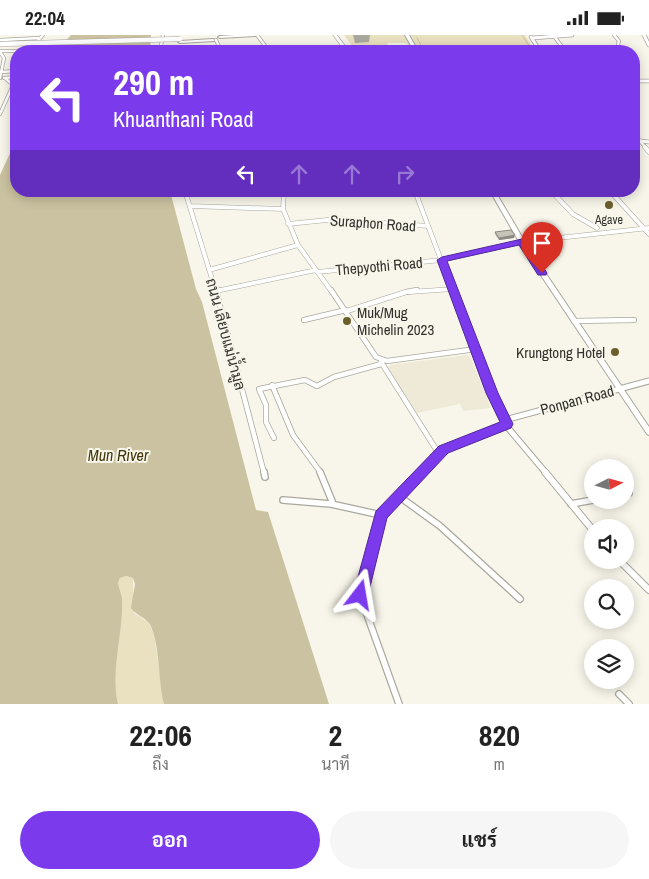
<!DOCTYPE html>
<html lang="th">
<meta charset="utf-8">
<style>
:root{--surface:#fff;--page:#f6f6f6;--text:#222;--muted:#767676;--accent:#7c3aed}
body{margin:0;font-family:"Archivo Narrow",Sarabun,sans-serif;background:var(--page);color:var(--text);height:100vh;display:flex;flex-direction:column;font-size:19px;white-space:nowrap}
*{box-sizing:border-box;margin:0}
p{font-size:16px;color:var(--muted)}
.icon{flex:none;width:28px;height:28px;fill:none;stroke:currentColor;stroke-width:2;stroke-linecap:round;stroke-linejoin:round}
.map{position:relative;height:669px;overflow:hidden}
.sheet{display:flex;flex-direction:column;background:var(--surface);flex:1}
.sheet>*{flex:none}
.guide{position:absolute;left:10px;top:10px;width:630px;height:152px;border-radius:20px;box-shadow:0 2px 12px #0003;background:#7c3aed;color:#fff;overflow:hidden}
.needle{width:32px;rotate:84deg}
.buttons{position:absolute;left:584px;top:424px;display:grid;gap:10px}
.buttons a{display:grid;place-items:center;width:50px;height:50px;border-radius:50%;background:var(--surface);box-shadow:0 2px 12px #0003;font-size:25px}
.pin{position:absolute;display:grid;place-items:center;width:42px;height:42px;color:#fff;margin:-51px -21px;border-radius:50% 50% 50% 0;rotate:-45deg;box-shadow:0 0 5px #0007}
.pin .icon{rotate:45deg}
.me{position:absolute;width:55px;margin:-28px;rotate:14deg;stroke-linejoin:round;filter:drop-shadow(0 0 4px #0008)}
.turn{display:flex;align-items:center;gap:18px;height:105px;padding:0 20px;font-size:22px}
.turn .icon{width:65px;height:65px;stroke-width:2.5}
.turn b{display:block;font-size:35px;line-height:42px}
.lanes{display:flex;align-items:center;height:48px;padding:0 20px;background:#0003;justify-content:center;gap:25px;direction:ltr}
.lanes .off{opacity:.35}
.eta{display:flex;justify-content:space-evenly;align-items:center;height:85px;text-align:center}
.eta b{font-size:30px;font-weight:700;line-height:35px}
.cta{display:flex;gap:10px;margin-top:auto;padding:10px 20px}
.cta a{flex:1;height:58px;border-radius:30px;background:var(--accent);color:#fff;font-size:20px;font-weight:700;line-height:58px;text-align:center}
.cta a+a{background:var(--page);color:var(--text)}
.status{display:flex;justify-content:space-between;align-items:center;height:35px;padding:0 25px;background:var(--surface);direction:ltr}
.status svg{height:14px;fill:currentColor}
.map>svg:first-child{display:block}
</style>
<div class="status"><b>22:04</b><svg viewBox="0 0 49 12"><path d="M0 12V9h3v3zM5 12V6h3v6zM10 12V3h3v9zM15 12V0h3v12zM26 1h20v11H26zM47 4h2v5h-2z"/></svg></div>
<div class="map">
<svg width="649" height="669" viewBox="0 0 649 669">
<rect width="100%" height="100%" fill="#f8f6ea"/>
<path fill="#efead8" d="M466 320 470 321 491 373 463 376 460 369 417 378 388 333 390 330Z"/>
<path fill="#e9e1c0" d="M344 0H525L533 13 490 16H417L406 8H387L390 16 387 14 356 16Z
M125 541 133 543 134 578 148 587 154 599 164 669H118C110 634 124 598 122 563 121 558 119 553 118 548L120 543Z"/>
<path fill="#cac2a0" d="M71 0H151L150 16H57Z
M16 105V156H170L196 254 202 267 256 475 268 477 329 669H164C158 647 160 605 149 588 144 582 136 580 131 573L135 549 133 543 126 541 120 543 118 548C119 553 121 558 122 563 124 598 110 634 118 669H0V140Z"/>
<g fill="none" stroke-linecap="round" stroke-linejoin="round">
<path stroke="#cac2a0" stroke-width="1" d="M417 3 424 16
M473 16H476
M482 16 530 12 522 0"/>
<defs>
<path id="minor-far3" d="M257 0 269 16
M614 0 619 6 618 9
M554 1 565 16
M0 5 40 3
M216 5 221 16
M0 16H21
M29 16 43 0
M160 16 163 0
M235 16 266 13
M317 16 344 12
M0 17 4 23 0 43
M1 37 16 36
M4 43 16 42
M0 79 13 50 5 43
M640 106 646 113"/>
<path id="minor-far2" d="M645 112 649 117
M185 156 216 257
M284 156 283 174 298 210 332 257
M551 156 573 179 597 193
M190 171 283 174
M288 189 337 184 428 191
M209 235 298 210
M317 237 442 225
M216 256 316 235
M409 257 453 254"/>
<path id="minor-far1" d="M216 255 264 438
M331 255 376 322 387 326 476 314
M216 256 219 255
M347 276 406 257 417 255
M304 285 346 275
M574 286 634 285
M381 327 439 419
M272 350 293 400 321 438
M274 403 266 387V370L259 354 305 345 317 351 334 342 381 329
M421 438 444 415 507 389"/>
<path id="minor" d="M264 437 265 442
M320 437 332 466 331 469
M625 459 629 458
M400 462 440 491 520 564
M283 465 331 469 381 480
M571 469 593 465
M619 659 629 669
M399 669 360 560 381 480 422 437"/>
<path id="tertiary-far3" d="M335 0 347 16
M644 0 649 10
M531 2 540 16
M532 3 572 0
M634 46H649
M634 105 649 107"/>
<path id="tertiary-far2" d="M415 156 453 257
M610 156 649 199
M442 225 522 207 649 193"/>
<path id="tertiary-far1" d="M453 255 492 358 509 394 546 438
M505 385 649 346"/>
<path id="tertiary" d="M545 437 592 494
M619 525 649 555"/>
<path id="secondary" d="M405 0H409L418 16H414Z
M490 156H495L528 212 649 392V400L647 399 522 212Z"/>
<path id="primary" d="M235 0H257L255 1 220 3 218 2 220 1Z
M213 4 215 5 214 6 180 8 178 7 180 6Z"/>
</defs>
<use href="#minor-far3" stroke="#aaa89d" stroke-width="4"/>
<use href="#minor-far2" stroke="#aaa89d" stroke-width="5"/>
<use href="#minor-far1" stroke="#aaa89d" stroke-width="6"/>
<use href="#minor" stroke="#aaa89d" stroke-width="8"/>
<use href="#tertiary-far3" stroke="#aaa89d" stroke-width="4.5"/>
<use href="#tertiary-far2" stroke="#aaa89d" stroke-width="5"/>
<use href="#tertiary-far1" stroke="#aaa89d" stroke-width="7"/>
<use href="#tertiary" stroke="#aaa89d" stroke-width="8"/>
<use href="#secondary" stroke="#aaa89d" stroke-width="2"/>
<use href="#primary" stroke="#aaa89d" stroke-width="2"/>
<use href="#minor-far3" stroke="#fff" stroke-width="2.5"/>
<use href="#minor-far2" stroke="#fff" stroke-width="4"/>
<use href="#minor-far1" stroke="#fff" stroke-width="4.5"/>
<use href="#minor" stroke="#fff" stroke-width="5.5"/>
<use href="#tertiary-far3" stroke="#fff" stroke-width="3"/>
<use href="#tertiary-far2" stroke="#fff" stroke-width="4"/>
<use href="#tertiary-far1" stroke="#fff" stroke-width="5"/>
<use href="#tertiary" stroke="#fff" stroke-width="6"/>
<use href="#secondary" fill="#fff" fill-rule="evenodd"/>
<use href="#primary" fill="#fff" fill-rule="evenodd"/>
<defs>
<path id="primary-bridge" d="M0 9 180 4"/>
</defs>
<use href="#primary-bridge" stroke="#aaa89d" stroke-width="5.5" stroke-linecap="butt"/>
<use href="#primary-bridge" stroke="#fff" stroke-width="4.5"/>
</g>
<path fill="#aaa99f" d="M353 0H370L369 7 355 8Z
M495 197 514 203 499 205 495 199Z"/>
<path fill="#8b8982" d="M515 200 514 203 499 205V203Z"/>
<path fill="#c6c4b9" stroke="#8b8982" d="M535 13 537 16H504Z
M511 195 515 200 499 203 495 197Z"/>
<path fill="#7c3aed" stroke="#51269a" d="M522 204 525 205 547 238 546 240H538L519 210 447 226 498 358 513 389 511 393 448 418 387 483 368 560 366 565 360 567 355 565 353 560 376 476 439 411 500 387 486 358 437 225 442 222Z"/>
<g fill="#6b5f2c" stroke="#f8f6ea" stroke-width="2">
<circle cx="609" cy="170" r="5"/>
<circle cx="347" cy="286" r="5"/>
<circle cx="615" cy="317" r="5"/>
</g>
<g text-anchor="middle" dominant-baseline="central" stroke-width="4" stroke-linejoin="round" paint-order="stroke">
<g font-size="12" fill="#32312d" stroke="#f8f6ea">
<text x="609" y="185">Agave</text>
</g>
<g font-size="15" fill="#32312d" stroke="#f8f6ea">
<text transform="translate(373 188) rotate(4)">Suraphon Road</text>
<text transform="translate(379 231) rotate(-5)">Thepyothi Road</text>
<text transform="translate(226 299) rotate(75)">ถนน เลียบแม่น้ำมูล</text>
<text transform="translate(577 365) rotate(-15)">Ponpan Road</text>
</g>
<g font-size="15" fill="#32312d" stroke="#f8f6ea" text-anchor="start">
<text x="357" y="277">Muk/Mug<tspan x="357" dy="17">Michelin 2023</tspan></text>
<text x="605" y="317" text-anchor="end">Krungtong Hotel</text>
</g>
<g font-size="16" font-style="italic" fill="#403609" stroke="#f8f6ea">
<text x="118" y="420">Mun River</text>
</g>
</g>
</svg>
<div class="buttons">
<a><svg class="needle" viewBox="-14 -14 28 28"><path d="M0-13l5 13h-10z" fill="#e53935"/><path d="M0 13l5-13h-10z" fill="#767676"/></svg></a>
<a><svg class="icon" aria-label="sound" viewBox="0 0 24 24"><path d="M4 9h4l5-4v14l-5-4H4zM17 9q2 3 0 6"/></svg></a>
<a><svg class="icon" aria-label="search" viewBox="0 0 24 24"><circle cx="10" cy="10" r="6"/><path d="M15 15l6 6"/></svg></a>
<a><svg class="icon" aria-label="layers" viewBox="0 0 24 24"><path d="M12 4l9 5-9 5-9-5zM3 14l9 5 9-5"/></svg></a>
</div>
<div class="pin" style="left:542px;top:238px;background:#d93025"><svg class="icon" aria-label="arrive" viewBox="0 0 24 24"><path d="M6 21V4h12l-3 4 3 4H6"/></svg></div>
<svg class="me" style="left:360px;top:560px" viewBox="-20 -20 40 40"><path d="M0-17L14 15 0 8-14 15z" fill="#7c3aed" stroke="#fff" stroke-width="4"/></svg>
<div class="guide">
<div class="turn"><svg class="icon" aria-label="left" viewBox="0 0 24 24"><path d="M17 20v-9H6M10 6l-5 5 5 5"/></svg><div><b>290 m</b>Khuanthani Road</div></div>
<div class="lanes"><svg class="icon" aria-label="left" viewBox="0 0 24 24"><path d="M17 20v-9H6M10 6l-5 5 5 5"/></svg><svg class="icon off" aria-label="ahead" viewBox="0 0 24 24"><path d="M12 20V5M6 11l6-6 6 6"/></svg><svg class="icon off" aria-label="ahead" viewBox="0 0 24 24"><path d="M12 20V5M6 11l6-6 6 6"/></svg><svg class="icon off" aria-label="right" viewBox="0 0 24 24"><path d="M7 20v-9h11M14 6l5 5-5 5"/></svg></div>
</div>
</div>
<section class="sheet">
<div class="eta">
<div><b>22:06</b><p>ถึง</p></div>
<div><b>2</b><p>นาที</p></div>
<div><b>820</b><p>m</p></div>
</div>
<div class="cta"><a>ออก</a><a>แชร์</a></div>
</section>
